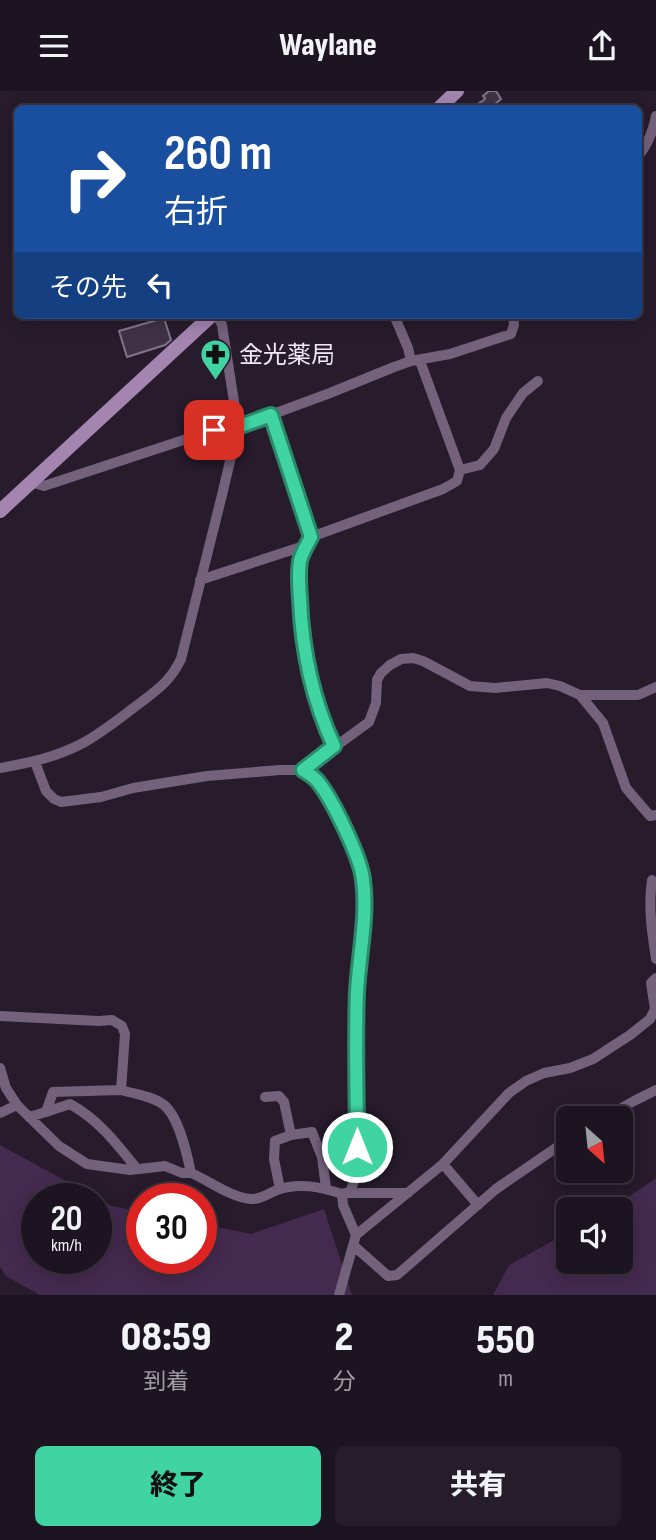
<!DOCTYPE html>
<html lang="ja">
<meta charset="utf-8">
<style>
:root{--surface:#1d1421;--page:#251d2a;--text:#f1f3f6;--muted:#a09ea5;--line:#3b333f;--accent:#40d4a2}
body{margin:0;font-family:"Sofia Sans Condensed","Noto Sans JP",sans-serif;background:var(--page);color:var(--text);height:100vh;display:flex;flex-direction:column;font-size:26px;white-space:nowrap}
*{box-sizing:border-box;margin:0}
p{font-size:23px;color:var(--muted)}
.icon{flex:none;width:38px;height:38px;fill:none;stroke:currentColor;stroke-width:2;stroke-linecap:round;stroke-linejoin:round}
.map{position:relative;height:1204px;overflow:hidden}
.details{display:flex;flex-direction:column;background:var(--surface);flex:1}
.details>*{flex:none}
.banner{position:absolute;left:14px;top:14px;width:628px;height:214px;border-radius:10px;box-shadow:0 4px 18px #0003,0 0 0 2px var(--line);background:#1a4fa0;color:#fff;overflow:hidden}
.needle{width:46px;rotate:153deg}
.tools{position:absolute;left:556px;top:1015px;display:grid;gap:14px}
.tools a{display:grid;place-items:center;width:77px;height:77px;border-radius:10px;background:var(--surface);box-shadow:0 4px 18px #0003,0 0 0 2px var(--line);font-size:35px}
.speed{position:absolute;left:21px;top:1092px;display:flex;gap:14px;font-size:35px;font-weight:700;text-align:center}
.speed>*{display:grid;place-content:center;width:91px;height:91px;border-radius:50%;background:var(--surface);box-shadow:0 4px 18px #0003,0 0 0 2px var(--line);line-height:1}
.speed small{font-size:18px;font-weight:400}
.speed .limit{border:10px solid #d22;background:#fff;color:#111}
.pin{position:absolute;display:grid;place-items:center;width:60px;height:60px;color:#fff;margin:-30px;border-radius:14px;box-shadow:0 4px 10px #0006}
.me{position:absolute;width:77px;margin:-38px;rotate:0deg;stroke-linejoin:round;filter:drop-shadow(0 0 5px #0008)}
.turn{display:flex;align-items:center;gap:24px;height:147px;padding:0 35px;font-size:32px}
.turn .icon{width:91px;height:91px;stroke-width:2.5}
.turn b{display:block;font-size:49px;line-height:60px}
.then{display:flex;align-items:center;height:66px;padding:0 35px;background:#0003;gap:14px;font-size:26px}
.eta{display:flex;justify-content:space-evenly;align-items:center;height:119px;text-align:center}
.eta b{font-size:42px;font-weight:800;line-height:49px}
.primary-button{display:flex;gap:14px;margin-top:auto;padding:14px 35px}
.primary-button a{flex:1;height:80px;border-radius:10px;background:var(--accent);color:#111;font-size:28px;font-weight:800;line-height:80px;text-align:center}
.primary-button a+a{background:var(--page);color:var(--text)}
header{display:flex;justify-content:space-between;align-items:center;height:91px;padding:0 35px;background:var(--surface);font-size:32px;font-weight:800}
.map>svg:first-child{display:block}
</style>
<header><svg class="icon" aria-label="menu" viewBox="0 0 24 24"><path d="M4 6h16M4 12h16M4 18h16"/></svg>Waylane<svg class="icon" aria-label="share" viewBox="0 0 24 24"><path d="M12 15V3M7 8l5-5 5 5M5 13v7h14v-7"/></svg></header>
<div class="map">
<svg width="656" height="1204" viewBox="0 0 656 1204">
<rect width="100%" height="100%" fill="#271b2c"/>
<path fill="#452a4f" fill-rule="evenodd" d="M0 1054 112 1115 142 1121V1167H201V1133L251 1143 324 1118 352 1204H40L6 1185 0 1176ZM37 1108H96V1167H37Z
M656 1087V1204H493L509 1174 569 1141V1171H621V1118H611Z"/>
<path fill="#3f3245" stroke="#837489" stroke-width="2" d="M489 0H496L501 8 489 18H483L479 12 484 9 485 7 483 5Z
M164 227 171 249 165 254 127 266 119 240Z"/>
<g fill="none" stroke-linecap="round" stroke-linejoin="round">
<path stroke="#74617c" stroke-width="10" d="M639 64C649 52 653 40 656 25
M217 224 222 234 238 336 330 302 394 276 411 270 450 263 511 243 514 234 513 224
M394 224 408 257 411 270
M420 270 460 379 480 374 494 358 506 327 523 302 538 290
M271 324 311 446 443 398 457 390 460 379
M31 391 44 395 238 331
M307 454C283 490 316 617 334 655
M200 489 307 454 308 451
M580 604H638L656 596
M35 671 46 700 54 708 61 711 101 706 133 697 207 685 280 679H303C309 683 315 686 319 692 333 710 361 767 363 789 368 825 359 864 357 901 354 961 357 1022 357 1082L350 1101
M0 677C29 672 57 666 83 652 101 642 116 630 132 618 154 601 169 593 181 568L222 404 238 336
M303 679 369 631 376 612 377 589 381 582 390 574 401 568 413 567 423 570 470 595 495 597 547 592 560 595 580 604 603 632 626 697 650 725 656 724
M652 789C648 816 652 842 656 868
M0 925 99 930 112 929 122 935 125 943 121 999 53 1001 46 1021 29 1026
M0 977 6 997 17 1014 59 1055 87 1073 130 1079 165 1075 182 1082H191C210 1090 230 1106 251 1108 260 1109 269 1102 277 1099 299 1091 321 1096 342 1103L343 1114 356 1144
M121 999C135 1003 152 1005 164 1014 179 1026 187 1063 191 1082
M265 1006 279 1005 284 1011 291 1044
M46 1021 70 1013C99 1029 117 1053 137 1078
M0 1022 17 1014
M604 1027 634 1010 656 999
M443 1073 478 1114
M280 1098 274 1068 275 1050 291 1044 312 1041 322 1066 326 1097
M345 1102H408
M353 1154 388 1185 397 1184 496 1098 569 1048
M339 1204 356 1144 443 1073 509 1002 526 990 544 982 570 977 593 968 630 944 650 928 655 918 651 892 656 887"/>
<path stroke="#a485b0" stroke-width="14" d="M438 18 457 0
M0 420 212 224"/>
</g>
<g fill="none" stroke-linecap="round" stroke-linejoin="round">
<defs>
<path id="route" d="M214 339 238 331V336L271 324 311 446C307 454 302 461 300 470 298 483 299 496 300 508 302 558 313 610 334 655L303 679C309 683 315 686 319 692 333 710 361 767 363 789 368 825 359 864 357 901 355 952 357 1004 357 1056"/>
</defs>
<use href="#route" stroke="#2a8a69" stroke-width="18"/>
<use href="#route" stroke="#40d4a2" stroke-width="12"/>
</g>
<defs>
<symbol id="pharmacy-pin" viewBox="-11 -11 22 30"><path d="M0 17L-7.5 6A9.5 9.5 0 1 1 7.5 6Z" fill="#40d4a2" stroke="#271b2c"/><path d="M-2-6h4v4h4v4h-4v4h-4v-4h-4v-4h4Z" fill="#111"/></symbol>
</defs>
<g fill-rule="evenodd">
<use href="#pharmacy-pin" x="198" y="246" width="35" height="47"/>
</g>
<g text-anchor="middle" dominant-baseline="central" stroke-width="7" stroke-linejoin="round" paint-order="stroke">
<g font-size="24" fill="#f1e8f5" stroke="#271b2c" text-anchor="start">
<text x="239" y="264">金光薬局</text>
</g>
</g>
</svg>
<div class="tools">
<a><svg class="needle" viewBox="-14 -14 28 28"><path d="M0-13l5 13h-10z" fill="#e53935"/><path d="M0 13l5-13h-10z" fill="#a09ea5"/></svg></a>
<a><svg class="icon" aria-label="sound" viewBox="0 0 24 24"><path d="M4 9h4l5-4v14l-5-4H4zM17 9q2 3 0 6"/></svg></a>
</div>
<div class="speed"><div>20<small>km/h</small></div><div class="limit">30</div></div>
<div class="pin" style="left:214px;top:339px;background:#d93025"><svg class="icon" aria-label="arrive" viewBox="0 0 24 24"><path d="M6 21V4h12l-3 4 3 4H6"/></svg></div>
<svg class="me" style="left:357px;top:1056px" viewBox="-20 -20 40 40"><circle r="17" fill="#40d4a2" stroke="#fff" stroke-width="3"/><path d="M0-11L8 9 0 5-8 9z" fill="#fff"/></svg>
<div class="banner">
<div class="turn"><svg class="icon" aria-label="right" viewBox="0 0 24 24"><path d="M7 20v-9h11M14 6l5 5-5 5"/></svg><div><b>260 m</b>右折</div></div>
<div class="then">その先<svg class="icon" aria-label="left" viewBox="0 0 24 24"><path d="M17 20v-9H6M10 6l-5 5 5 5"/></svg></div>
</div>
</div>
<section class="details">
<div class="eta">
<div><b>08:59</b><p>到着</p></div>
<div><b>2</b><p>分</p></div>
<div><b>550</b><p>m</p></div>
</div>
<div class="primary-button"><a>終了</a><a>共有</a></div>
</section>
